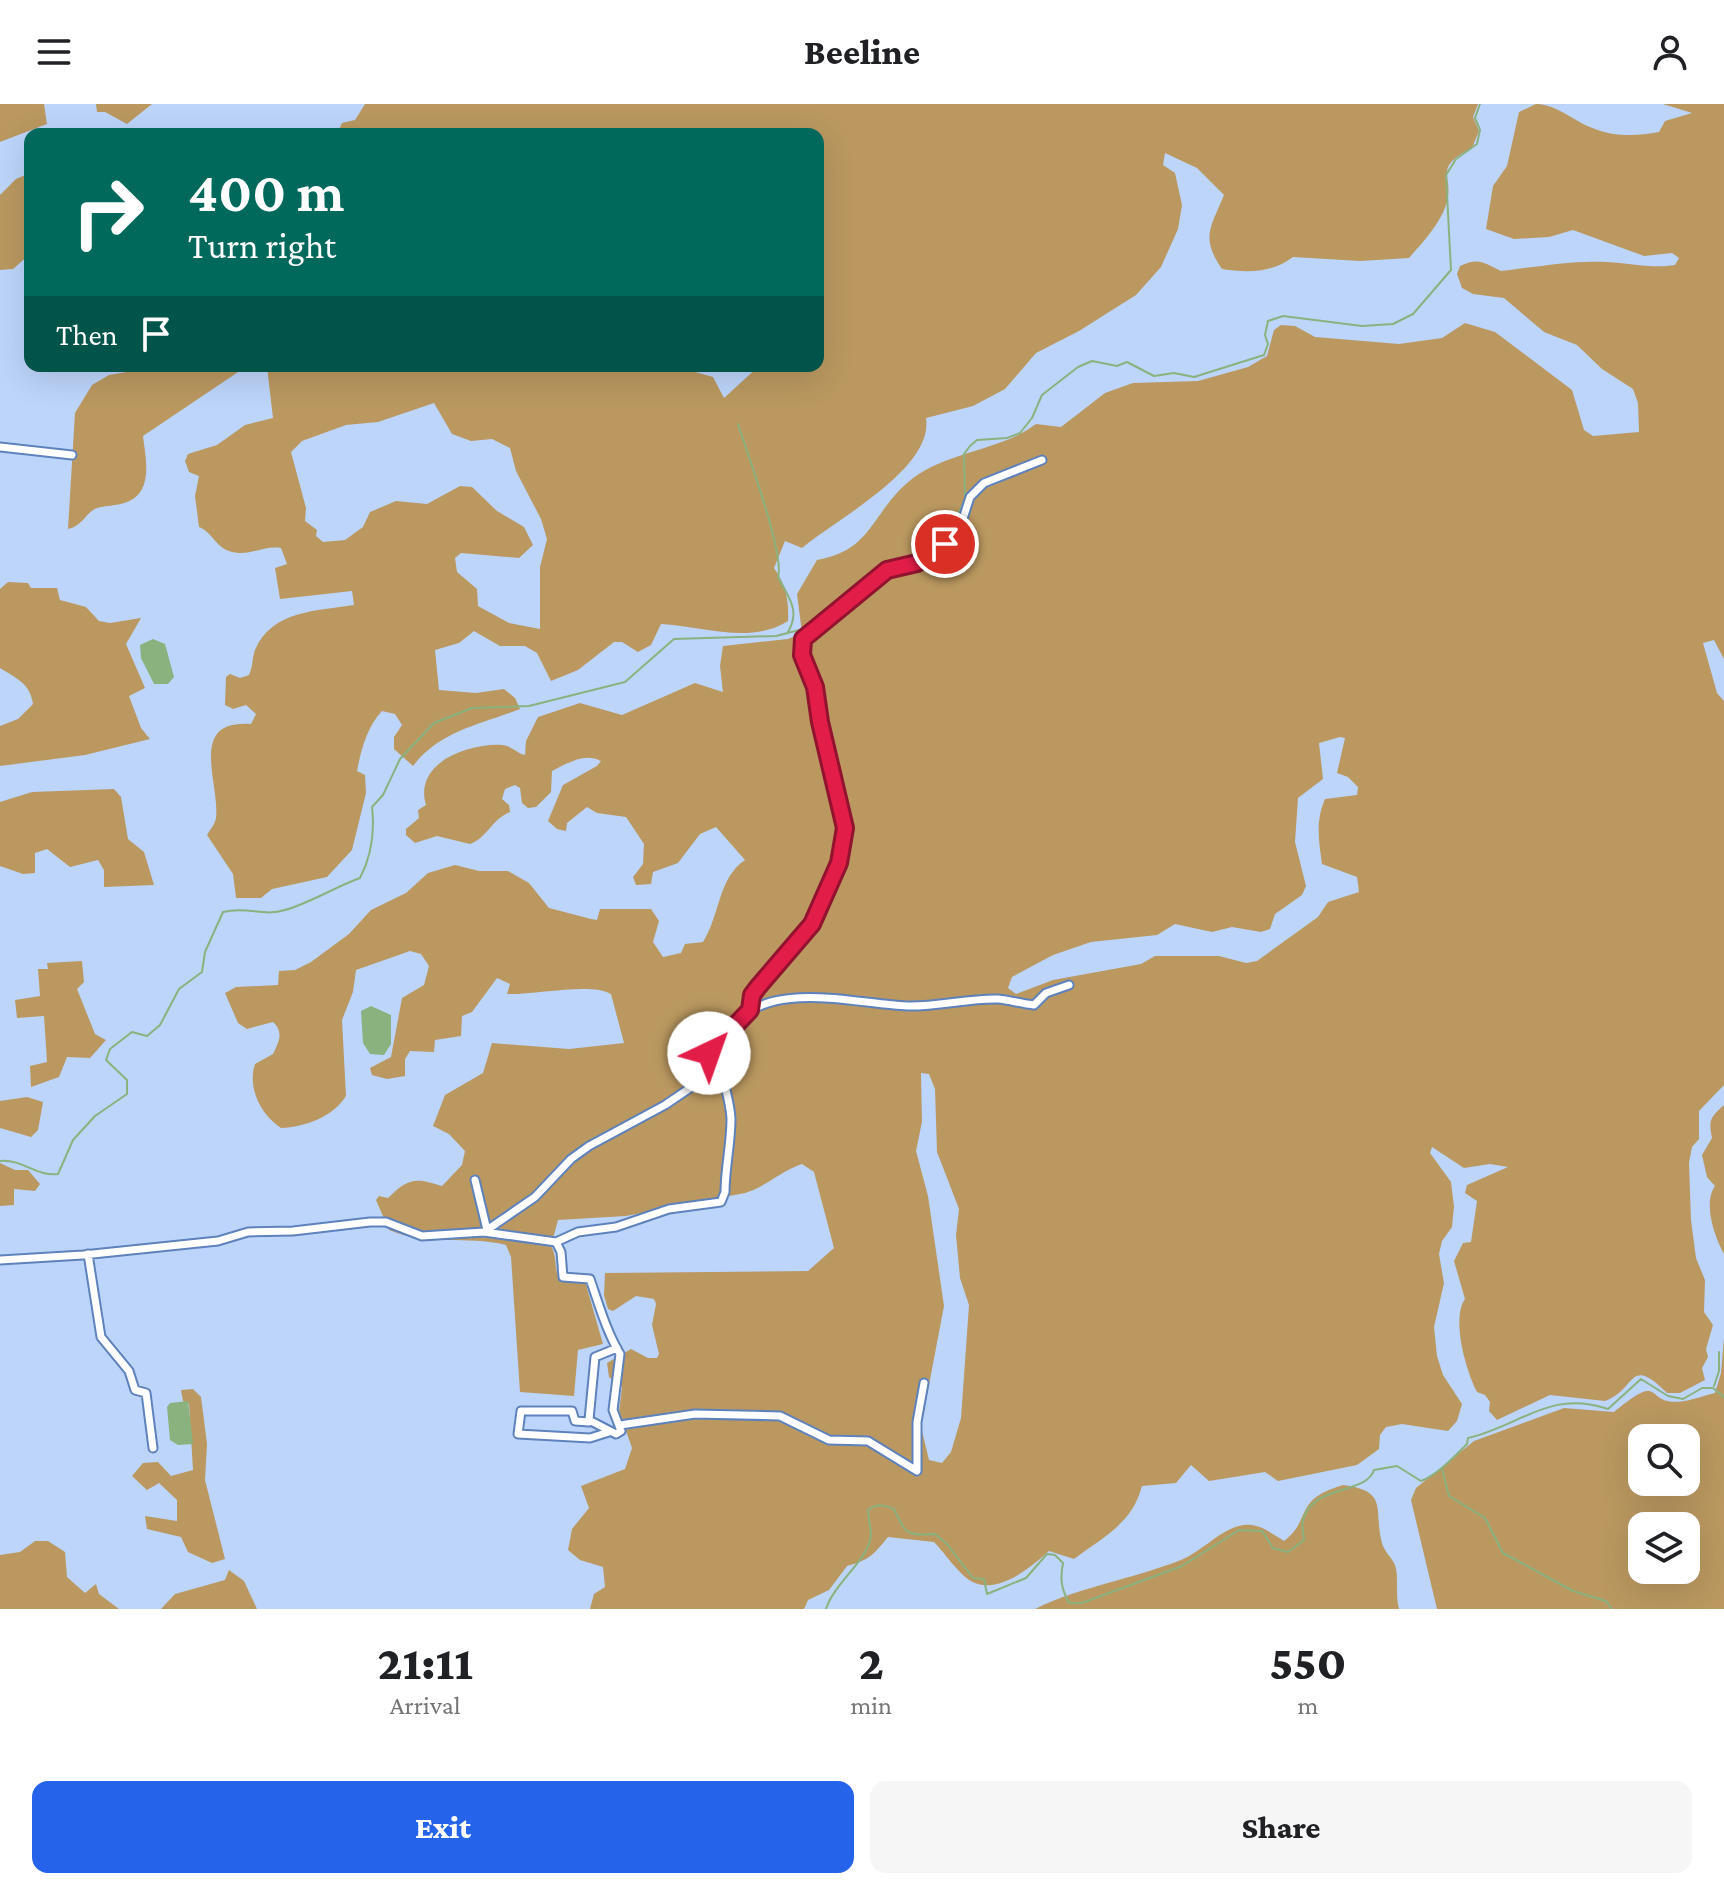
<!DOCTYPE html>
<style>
:root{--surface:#fff;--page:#f6f6f6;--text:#202124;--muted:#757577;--accent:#2563eb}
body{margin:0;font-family:"Crimson Pro",serif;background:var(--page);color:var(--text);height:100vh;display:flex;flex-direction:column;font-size:30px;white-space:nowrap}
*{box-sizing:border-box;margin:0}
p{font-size:26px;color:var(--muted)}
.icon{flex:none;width:44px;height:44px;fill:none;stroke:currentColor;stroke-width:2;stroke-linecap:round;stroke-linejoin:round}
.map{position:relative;height:1505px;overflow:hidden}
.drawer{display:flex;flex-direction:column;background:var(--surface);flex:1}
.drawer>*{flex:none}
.guide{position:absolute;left:24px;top:24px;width:800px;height:244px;border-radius:16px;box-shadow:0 8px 32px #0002;background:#00695c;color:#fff;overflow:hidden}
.tools{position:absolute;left:1628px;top:1320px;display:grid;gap:16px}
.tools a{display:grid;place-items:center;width:72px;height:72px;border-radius:16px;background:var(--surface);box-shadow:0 8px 32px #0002;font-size:40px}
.pin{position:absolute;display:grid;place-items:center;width:68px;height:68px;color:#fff;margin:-34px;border:4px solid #fff;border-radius:50%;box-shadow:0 2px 8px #0007}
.me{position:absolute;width:88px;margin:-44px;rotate:42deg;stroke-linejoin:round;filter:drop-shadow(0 0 6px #0008)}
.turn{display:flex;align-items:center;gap:28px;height:168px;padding:0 32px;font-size:36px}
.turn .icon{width:104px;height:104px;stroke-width:2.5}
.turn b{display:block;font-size:56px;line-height:68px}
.then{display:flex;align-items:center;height:76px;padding:0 32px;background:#0003;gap:16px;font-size:30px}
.eta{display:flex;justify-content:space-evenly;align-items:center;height:136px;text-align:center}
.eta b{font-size:48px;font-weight:800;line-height:56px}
.action{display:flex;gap:16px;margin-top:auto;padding:16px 32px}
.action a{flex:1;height:92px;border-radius:16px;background:var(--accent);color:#fff;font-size:32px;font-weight:800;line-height:92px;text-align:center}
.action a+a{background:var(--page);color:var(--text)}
header{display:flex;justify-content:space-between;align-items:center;height:104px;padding:0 32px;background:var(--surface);font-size:36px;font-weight:800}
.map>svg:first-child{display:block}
</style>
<header><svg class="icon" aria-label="menu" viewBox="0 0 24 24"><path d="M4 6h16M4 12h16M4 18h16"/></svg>Beeline<svg class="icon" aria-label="person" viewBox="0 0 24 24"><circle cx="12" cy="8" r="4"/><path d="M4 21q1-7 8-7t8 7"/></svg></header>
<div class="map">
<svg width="1724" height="1505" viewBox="0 0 1724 1505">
<rect width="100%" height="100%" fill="#bdd5fb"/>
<path fill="#ba9860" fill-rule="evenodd" d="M0 0H44L47 20 0 38Z
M96 0H152L127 20 105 8H97Z
M365 0H1478L1473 13 1479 27 1472 44C1430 65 1456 72 1446 101 1440 120 1422 139 1409 154L1360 157 1293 153C1272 169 1247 169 1222 165 1200 133 1211 123 1224 91L1197 64 1165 49 1163 61 1175 69 1182 101 1178 125 1161 163 1136 191 1079 227 1036 249 1005 285 973 302 926 314C934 364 838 414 802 444L785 437 774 464C786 481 789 496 788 517 750 541 703 522 661 520L651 541 638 548 622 538H614L578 566 551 577 537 549 525 542H500L474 527 459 539 435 546 439 586 476 589 504 585 515 594 520 605C480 621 441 626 413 662L394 645V633L402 621 395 610 382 607C367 623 361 646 357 667L365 671 366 689 352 746 327 773 272 785 261 794H236L233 770 207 731C210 726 215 720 216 714 220 679 187 615 251 620L256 610 246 601 233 605 225 601 226 573 230 570 240 574 249 571C253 563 252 554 255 546 272 506 317 507 354 501L352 487 280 495 275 464 287 460 281 444C262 441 249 454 229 447 216 443 212 428 199 423L195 392 199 372 189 368 185 357 188 350 217 341 245 321 273 314 267 263 263 262H688V266L713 273 724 294 759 262H818V30H337L342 19 355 16ZM434 299 452 330 471 337 492 335 510 344 516 367 541 415 547 435 540 463V525L509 519 478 502 477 485 457 468 455 454 461 449 519 454 533 441 524 423 497 407 472 383 460 382 427 400 396 397 370 408 363 423 345 436 323 438 316 432 317 426 305 417 306 404 291 348 302 337 346 321 378 318Z
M1536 0C1559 1 1574 18 1595 25 1615 33 1638 32 1659 28L1665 17 1692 9 1663 0H1724V555L1714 536 1703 539 1717 589 1724 597V981L1699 1007V1035L1692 1043 1689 1059 1691 1116 1696 1154 1705 1176 1704 1208 1713 1221 1706 1245 1708 1253 1702 1264 1705 1276 1680 1289H1667C1628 1250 1637 1286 1605 1297L1550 1291 1497 1316 1489 1307 1490 1298 1485 1291 1477 1288C1466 1267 1451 1215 1465 1195L1454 1157 1463 1139 1471 1138 1477 1097 1465 1089 1467 1081 1508 1063 1490 1060 1464 1064 1432 1043 1430 1049 1451 1078 1454 1102 1452 1123 1442 1137 1439 1150 1444 1179 1434 1223 1437 1252 1443 1271 1462 1300 1457 1317 1448 1327 1402 1320 1386 1323 1380 1331 1379 1345 1357 1361 1278 1377 1265 1368 1209 1377 1191 1361 1176 1379 1142 1382C1132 1420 1103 1433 1074 1455L1049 1447C1031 1463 1001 1489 975 1479 961 1474 945 1449 934 1438L888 1433C874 1450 870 1456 847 1462L829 1486 808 1496 804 1505H590L594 1490 605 1483 603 1463 580 1456 568 1446 572 1425 589 1404 581 1382 625 1365 632 1344 619 1307 622 1283 609 1273 607 1259 631 1245 648 1254H657L659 1250 652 1221 656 1200 654 1195 636 1192 613 1207 608 1205 604 1191 605 1169 808 1167 834 1144 814 1068 802 1060C781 1067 767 1082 745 1089L626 1112 558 1116 551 1142C558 1153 553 1167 561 1177H585L603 1240 578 1246 574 1292 520 1288 511 1153 506 1141C466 1131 428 1143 389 1126L376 1096 379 1092 388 1094C409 1073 416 1074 442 1082L462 1061 465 1047 449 1030 433 1022 445 991 483 969 492 939 569 945 624 939 611 890C591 878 535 891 507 890L510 880 497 874 472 908 462 912 461 932 435 936 434 948 410 947 405 955V972L387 975 372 971 370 964 391 953 402 894 424 881 429 862 421 850 410 847 356 866 353 888 342 916 346 992C333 1013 305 1023 281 1024 261 1011 247 984 255 960L273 950C279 938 284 928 273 918L247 925 238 919 225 889 236 883 278 881 279 867 295 866 311 858 349 830 371 806 406 789 428 769 455 761 479 767H508L529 779 549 804 591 815 597 816 600 805H651L659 817 653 838 663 853 681 849 685 840 703 838C720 811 718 774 745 756L716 723 700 730 678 759 653 768 651 780 636 781 633 773 643 760 644 740 626 713 597 709 587 703 567 719 566 727 557 725 548 717 563 681 597 662 601 657C585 648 568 659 552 667L551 688 536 703 528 704 522 699 520 684 515 681 505 685 502 695 509 701 510 708C492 715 487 734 470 740L437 732 415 739 406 731V725L419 714 418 706 426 701C413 658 470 639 502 641 512 642 516 649 525 651L526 637 538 613 580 599 622 611 695 579 723 588 720 562 723 542 788 535 802 529 797 490 817 456C872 446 870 412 907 379 943 347 999 348 1036 320L1061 323 1105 289 1133 279 1198 277 1248 263 1267 252 1274 226 1281 221 1295 222 1315 233 1399 240 1442 234 1465 219 1495 228 1572 286 1584 326 1593 332 1639 328 1638 299 1633 285 1602 265 1577 241 1544 228 1504 194 1473 190 1462 184 1457 170 1460 162C1479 153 1484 159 1501 167 1537 163 1571 156 1607 158 1631 159 1651 165 1675 161L1679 154 1672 149 1644 152 1573 126 1549 133 1514 135 1486 125 1493 82 1507 62 1519 8ZM1340 633 1345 634 1337 669 1348 673 1358 683 1357 691 1325 695C1315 718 1319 737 1322 760L1357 773 1359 788 1328 798 1318 813 1257 857 1246 859 1219 852H1155L1141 860 1053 876 1016 890 1008 884 1012 873 1053 851 1091 838 1157 831 1175 820 1212 828 1232 823 1261 828 1270 825 1275 810 1302 791 1306 782 1295 738 1298 694 1323 675 1319 639ZM921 969 929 970 935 985 937 1048 959 1105 956 1131 960 1174 969 1201 961 1314 951 1348 942 1359 929 1356 921 1323 944 1202 928 1092 916 1047 922 1018Z
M30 69V150L13 165 0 166V91L16 75Z
M162 262H247L143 332C145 350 153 382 133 395 122 402 108 401 97 404 86 408 83 422 68 425L75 309 92 281 109 271Z
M8 478 28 479 31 484H57L60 496 86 503 99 517 110 519 141 514 126 540 145 584 129 592 141 624 150 635 85 651 0 662V622L18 615 33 600C30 579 17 575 0 564V485Z
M114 685 121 693 128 735 144 748 154 781 104 783V766L98 756 70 763 47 745 35 749V769L23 770 0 762V698L32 688Z
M82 857 84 878 77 885 95 930 106 936 90 954 67 953 59 973 31 983 30 962 47 958 44 912 17 914 15 896 40 892 38 865H48L47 859Z
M27 993 43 998 38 1026 31 1033 0 1024V997Z
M1724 1001V1150C1714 1132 1703 1099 1715 1082L1707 1073 1702 1051 1712 1034C1708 1015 1711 1013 1724 1001Z
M0 1059 15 1066H28L40 1080 35 1087 14 1085V1101L0 1102Z
M1724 1234V1505H1437L1411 1396 1416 1384 1474 1337 1564 1304 1614 1308C1667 1264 1642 1304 1684 1297 1694 1296 1704 1291 1715 1289L1721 1269ZM1642 1334H1686V1378H1642ZM1642 1422H1686V1466H1642Z
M193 1285 201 1293 207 1340 205 1376 225 1455 212 1459 188 1448 181 1433 147 1425 145 1412 177 1417V1396L159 1379 147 1386 132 1372 143 1359 158 1358 171 1372 193 1366 189 1300 183 1297 181 1286Z
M1343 1381C1390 1387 1373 1406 1382 1439 1384 1447 1392 1454 1395 1461 1399 1472 1395 1491 1399 1505H1035C1082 1482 1133 1475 1181 1456 1201 1448 1219 1427 1239 1422 1257 1417 1269 1428 1284 1437 1313 1415 1292 1396 1343 1381Z
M35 1437H48L65 1448 67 1473 85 1489 96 1480 99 1490 119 1505H0V1451L20 1448Z
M229 1466 244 1477 257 1505H161L175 1490 225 1476Z"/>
<path fill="#89b27f" d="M153 535 165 540 174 573 168 580H154L141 554 140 541Z
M371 902 391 911V940L384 951 370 950 363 939 361 907Z
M188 1297 193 1340 178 1341 170 1336 167 1303 170 1299Z"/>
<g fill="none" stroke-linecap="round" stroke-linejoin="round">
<path stroke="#89b27f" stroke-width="2" d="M738 320C747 348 785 451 778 473 788 493 801 506 788 528
M0 1057C23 1055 37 1073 58 1070L73 1036 95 1012 127 990V976L106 956 110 945 132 928 147 932 160 921 179 885 202 868 205 848 223 808C248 802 263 813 285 806 310 799 335 783 360 774 372 751 375 729 372 703L383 691 400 655 434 619 472 604 529 602 625 578 674 535 776 532 803 525 860 478 885 463 931 446 950 428 965 395 964 350 970 342 977 336 1007 334 1020 329 1032 314 1042 291 1078 263 1092 257 1117 262 1127 258 1154 272 1174 269 1194 273 1264 251 1268 240 1265 231 1268 217 1283 212 1362 222 1393 220 1413 210 1451 166 1446 71 1456 55 1477 40 1480 26 1475 14 1480 0
M1714 1282 1719 1267V1248
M1442 1365 1449 1392 1485 1414 1503 1449 1573 1487 1606 1497 1612 1505
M826 1505C834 1480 863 1460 870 1437 873 1428 868 1416 868 1406 878 1399 884 1401 894 1405 906 1430 905 1432 935 1430L947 1440 973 1474 984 1475 987 1490 1026 1474 1047 1450 1055 1451 1063 1459C1060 1475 1061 1484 1069 1499H1082L1182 1462 1239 1426 1262 1427 1273 1444 1288 1448 1304 1436C1304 1430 1301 1421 1303 1416 1312 1380 1366 1391 1374 1366L1397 1362 1421 1377C1437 1371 1454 1353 1467 1340L1468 1334C1521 1322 1549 1285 1608 1305L1641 1275 1668 1292 1683 1295 1702 1284H1713L1724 1293"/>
<defs>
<path id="street" d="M0 343 72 351
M750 906 752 891 758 883C802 837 836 789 845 724L820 618 815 583 802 551 803 535 887 466 917 459 945 440 961 421 970 393 984 379 1042 356
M475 1076 487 1126
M484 1128 535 1093 571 1055 589 1042 665 1001 693 982 709 949 727 928
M556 1138 561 1148 563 1173 590 1175C599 1201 606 1226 620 1250L613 1306 621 1327 616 1330 589 1316 595 1253 617 1244
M88 1150 101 1233 129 1267 135 1286 146 1289 153 1344
M0 1156 83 1151 218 1137 248 1128 293 1127 370 1118H386L422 1132 484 1128 556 1138 578 1128 616 1123 669 1105 721 1098 725 1088C725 1064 731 1040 731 1015 730 985 710 956 729 927 764 873 855 900 907 902 936 903 970 894 998 895 1010 896 1022 900 1034 901L1046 889 1069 881
M589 1318 575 1317 572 1307H521L518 1330 590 1334 609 1328
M620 1321 695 1310 780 1312 829 1336 868 1337 917 1367V1318L924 1279"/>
</defs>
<use href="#street" stroke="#5e82bc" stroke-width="11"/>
<use href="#street" stroke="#fff" stroke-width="7"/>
</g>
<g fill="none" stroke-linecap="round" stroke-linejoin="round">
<defs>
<path id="route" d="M709 949 750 906 752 891 758 883 812 820 839 759 845 724 820 618 815 583 802 551 803 535 887 466 917 459 945 440"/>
</defs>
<use href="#route" stroke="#92132f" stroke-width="20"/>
<use href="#route" stroke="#e11d48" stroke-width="14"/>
</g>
</svg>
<div class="tools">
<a><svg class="icon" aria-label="search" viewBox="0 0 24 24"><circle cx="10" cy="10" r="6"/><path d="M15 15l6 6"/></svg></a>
<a><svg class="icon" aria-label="layers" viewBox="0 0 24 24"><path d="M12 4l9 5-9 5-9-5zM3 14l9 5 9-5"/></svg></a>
</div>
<div class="pin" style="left:945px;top:440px;background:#d93025"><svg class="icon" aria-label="arrive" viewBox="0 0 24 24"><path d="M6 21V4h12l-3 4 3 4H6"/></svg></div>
<svg class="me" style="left:709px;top:949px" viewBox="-20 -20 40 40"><circle r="19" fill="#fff"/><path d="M0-13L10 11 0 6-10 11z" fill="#e11d48"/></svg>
<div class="guide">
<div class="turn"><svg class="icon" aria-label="right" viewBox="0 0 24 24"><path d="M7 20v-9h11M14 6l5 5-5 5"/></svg><div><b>400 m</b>Turn right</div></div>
<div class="then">Then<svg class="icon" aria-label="arrive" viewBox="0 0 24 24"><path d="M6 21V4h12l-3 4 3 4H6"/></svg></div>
</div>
</div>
<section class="drawer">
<div class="eta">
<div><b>21:11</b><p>Arrival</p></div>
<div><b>2</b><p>min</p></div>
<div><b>550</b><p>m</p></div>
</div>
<div class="action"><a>Exit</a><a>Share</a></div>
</section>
